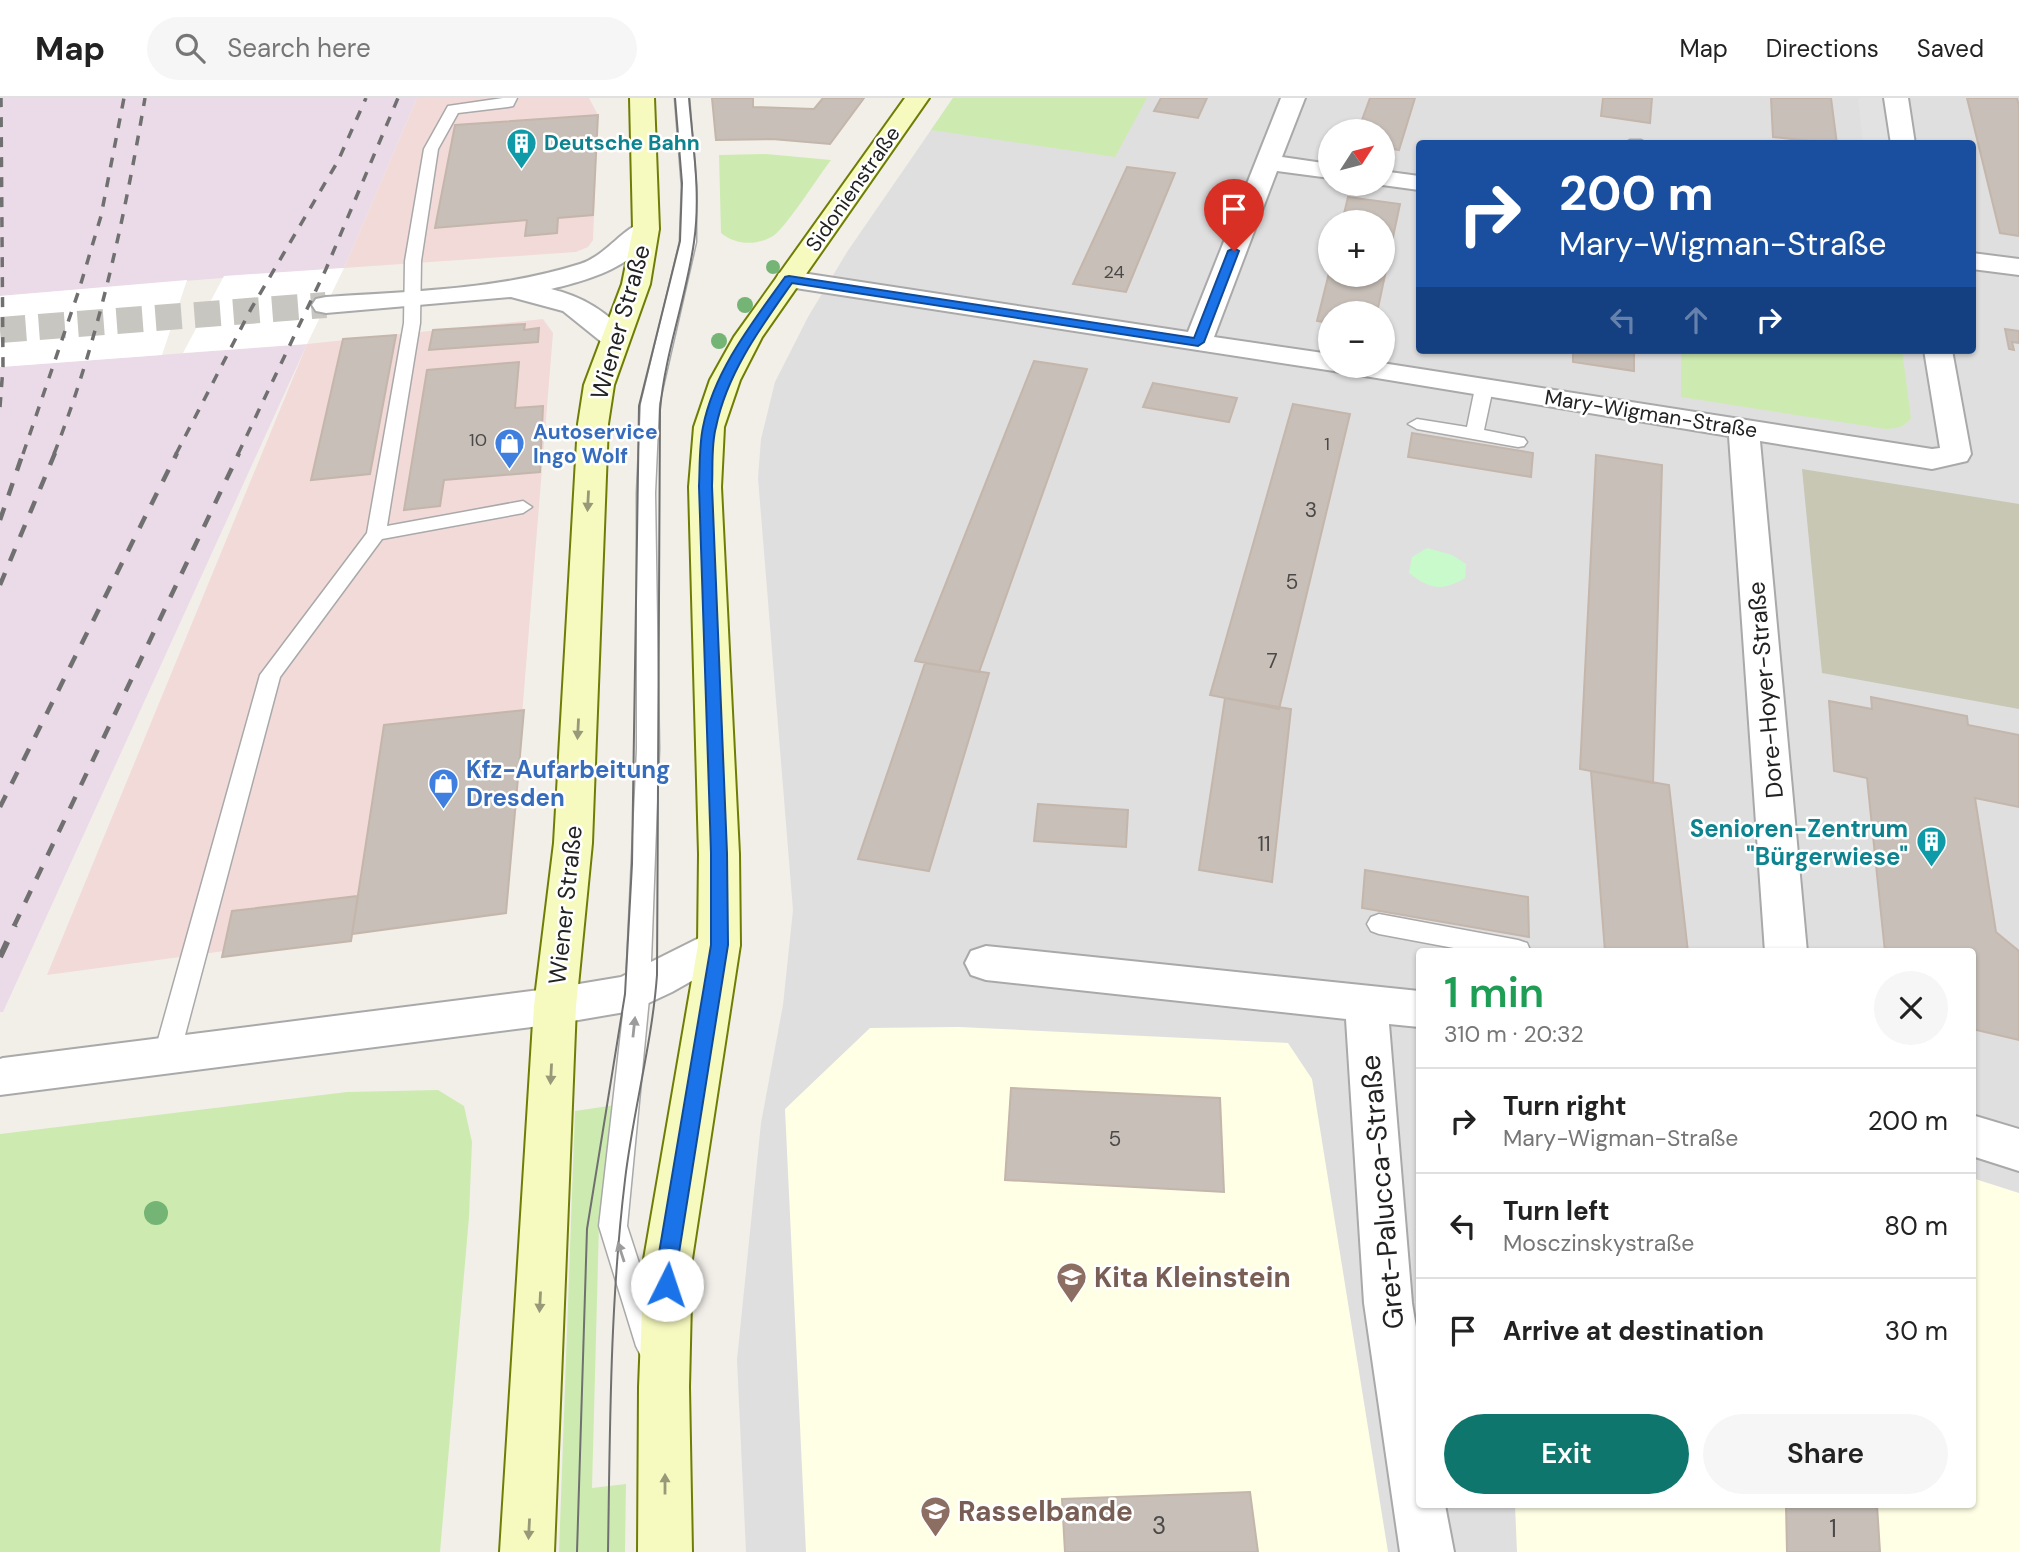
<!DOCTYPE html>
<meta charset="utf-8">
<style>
:root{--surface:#fff;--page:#f6f6f6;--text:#222;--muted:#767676;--line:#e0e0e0;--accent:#0f766e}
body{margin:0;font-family:"DM Sans",sans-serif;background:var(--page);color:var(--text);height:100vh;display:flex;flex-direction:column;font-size:26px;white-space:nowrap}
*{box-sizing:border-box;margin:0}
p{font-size:23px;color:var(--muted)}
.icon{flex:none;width:38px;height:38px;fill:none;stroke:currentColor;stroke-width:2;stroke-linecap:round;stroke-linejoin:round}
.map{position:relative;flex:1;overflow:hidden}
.details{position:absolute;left:1416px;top:850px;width:560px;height:560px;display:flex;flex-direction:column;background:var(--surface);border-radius:7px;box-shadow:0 2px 5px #0004}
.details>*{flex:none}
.guide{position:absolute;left:1416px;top:42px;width:560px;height:214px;border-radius:7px;box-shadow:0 2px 5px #0004;background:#1a4fa0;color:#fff;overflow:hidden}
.needle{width:46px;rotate:54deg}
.buttons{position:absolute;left:1318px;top:21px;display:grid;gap:14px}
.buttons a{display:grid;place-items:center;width:77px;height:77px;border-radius:50%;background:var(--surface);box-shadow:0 2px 5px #0004;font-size:35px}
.pin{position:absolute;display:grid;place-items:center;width:60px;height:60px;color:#fff;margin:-72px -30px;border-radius:50% 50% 50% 0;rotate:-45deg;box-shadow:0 0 7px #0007}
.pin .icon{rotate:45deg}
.me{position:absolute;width:77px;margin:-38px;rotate:4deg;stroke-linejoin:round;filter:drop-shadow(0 0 5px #0008)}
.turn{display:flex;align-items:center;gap:24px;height:147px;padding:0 28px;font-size:32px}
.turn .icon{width:91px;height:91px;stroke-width:2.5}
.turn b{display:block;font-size:49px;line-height:60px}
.lanes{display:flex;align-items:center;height:66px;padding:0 28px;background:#0003;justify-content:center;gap:35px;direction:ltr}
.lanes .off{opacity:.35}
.round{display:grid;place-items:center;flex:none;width:74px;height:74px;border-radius:37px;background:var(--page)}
.headline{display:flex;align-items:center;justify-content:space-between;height:119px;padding:0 28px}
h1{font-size:42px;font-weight:600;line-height:52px;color:#1e9e55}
.button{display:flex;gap:14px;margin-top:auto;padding:14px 28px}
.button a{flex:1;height:80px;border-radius:42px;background:var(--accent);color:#fff;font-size:28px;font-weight:600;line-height:80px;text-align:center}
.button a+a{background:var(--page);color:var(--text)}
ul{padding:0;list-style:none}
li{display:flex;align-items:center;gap:21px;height:105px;padding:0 28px;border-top:2px solid var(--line)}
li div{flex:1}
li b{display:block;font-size:26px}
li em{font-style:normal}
header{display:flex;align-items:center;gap:42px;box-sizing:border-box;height:98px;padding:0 35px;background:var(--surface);border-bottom:2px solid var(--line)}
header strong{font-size:33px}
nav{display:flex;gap:38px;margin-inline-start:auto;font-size:24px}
.search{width:490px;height:63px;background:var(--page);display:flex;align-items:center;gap:18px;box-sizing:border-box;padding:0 24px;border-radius:38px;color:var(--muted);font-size:26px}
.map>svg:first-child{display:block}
</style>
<header>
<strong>Map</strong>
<div class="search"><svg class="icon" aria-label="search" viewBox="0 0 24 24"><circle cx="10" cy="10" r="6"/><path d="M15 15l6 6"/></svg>Search here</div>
<nav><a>Map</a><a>Directions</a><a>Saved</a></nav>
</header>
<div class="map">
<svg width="2019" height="1454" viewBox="0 0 2019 1454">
<rect width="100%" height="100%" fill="#f2efe9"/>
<path fill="#e0dfdf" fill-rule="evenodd" d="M953 0H2019V1454H746L737 1262 761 1025 783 907 793 812 758 380 761 341 775 284 808 219 847 154ZM1330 33H1382V86H1330ZM1419 46H1972V252H1419ZM1330 124H1382V177H1330ZM1330 215H1382V268H1330ZM1419 854H1972V1407H1419Z"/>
<path fill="#f2dad9" d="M417 0H589L598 17 593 142 588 149 576 154 344 170Z
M543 221 553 235 506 815 47 877 307 246Z"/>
<path fill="#ebdbe8" d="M0 0H417L344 170 0 198Z
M307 246 3 914H0V269Z"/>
<path fill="#ffffe5" d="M959 929 1288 945 1312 981 1388 1454H806L785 1011 870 930Z
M1972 1080 2019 1095V1454H1517L1515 1407H1972Z"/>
<path fill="#c7c7b4" d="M1802 371 2019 406V611L1822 575Z"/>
<path fill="#cdebb0" d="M953 0H1147L1115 59 931 32Z
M766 56 831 62C820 76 785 131 773 138 757 148 735 147 721 135L719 57Z
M1681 252H1902L1911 320C1904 330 1897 330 1886 331L1681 299Z
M438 992 464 1008 472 1044 469 1119 440 1454H0V1036L347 994Z
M615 1007 599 1126 592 1390 626 1386 625 1454H559L575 1013Z"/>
<path fill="#c8facc" d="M1427 450 1452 457 1466 466 1465 480C1441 494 1430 491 1409 475L1412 459Z"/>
<path fill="#e2e2e2" d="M1858 0H1890L1896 45H1863Z"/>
<path fill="#fff" d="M344 170 307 246 183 255 224 178Z
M187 182 162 257 0 269V198Z"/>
<path fill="#c7bfb8" stroke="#c4b6ab" stroke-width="2" d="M712 0H753V9L814 11 823 0H864L830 46 772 41 716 42Z
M1161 0H1207L1198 20 1154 13Z
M1370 0H1415L1399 52 1382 49V33H1358Z
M1603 0H1652L1650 25 1601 18Z
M1771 0H1831L1837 46 1773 39Z
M1967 0H2017L2019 8V138L2000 135Z
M598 17 593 117 558 120 557 135 525 138 527 122 435 130 455 27Z
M1127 69 1175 75 1126 194 1073 186Z
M1348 99 1400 106 1377 215H1330V225L1317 223 1330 171V177H1382V124H1342Z
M525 226 524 232 539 230 538 244 429 252 433 232Z
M2005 231 2019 233V245L2012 244 2014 252 2009 251Z
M396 237 370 376 311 382 343 241Z
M1573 252H1634V273L1573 264Z
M1034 263 1087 271 979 574 915 563Z
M519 264 515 310 543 308 540 374 444 382 440 408 404 412 427 272Z
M1153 285 1237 300 1229 324 1143 309Z
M1293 306 1350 316 1279 611 1210 597Z
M1412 335 1533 355 1531 379 1408 359Z
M1596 357 1662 367 1653 685 1580 671Z
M925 565 989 575 929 773 858 761Z
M1871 599 1967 618 1968 627 2019 637V709L1975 700 1996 834 2019 853V942L1972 931V854H1885L1867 680 1834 673 1829 603 1872 611Z
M1225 600 1291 611 1272 784 1199 772Z
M524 612 506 815 352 836 384 627Z
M1591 673 1669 687 1688 854H1605Z
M1038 706 1128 712 1126 749 1034 743Z
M1365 772 1528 799 1529 839 1362 810Z
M358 798 351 843 222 859 232 813Z
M1011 990 1220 1000 1224 1094 1005 1082Z
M1250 1394 1258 1454H1065L1062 1401Z
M1786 1407H1877L1880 1454H1787Z"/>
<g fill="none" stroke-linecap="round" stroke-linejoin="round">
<path stroke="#c8c6c1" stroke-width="26" stroke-dasharray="26 13" stroke-linecap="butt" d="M0 232 326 207"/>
<defs>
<path id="service" d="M503 0H517L513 8 508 9 458 15 438 51 421 163 420 225 387 428 523 403 532 409 523 415 382 441 280 579 180 956 176 964 167 967 158 964 154 956 260 577 367 435 404 225 405 163 424 51 448 8Z
M675 0H689L696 89V144L659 306 655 395 659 651 650 890 627 1128 666 1248 661 1258 651 1263 641 1258 636 1248 599 1128 626 890 637 651V395L641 306 680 144 682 89Z
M1630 42H1641L1648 46H1623Z
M1484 285 1493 290 1484 332 1524 340 1527 344 1524 348 1518 349 1417 331 1408 326 1417 321 1467 329 1475 290Z
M1379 816 1518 842 1527 845 1530 852 1475 854 1379 836 1371 833 1367 826 1371 819Z"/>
<path id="minor" d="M1281 0H1305L1282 59 1330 66V80L1277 73 1214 239 1330 256V268H1382V265L1932 351 1940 350 1924 252H1952L1971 356 1967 363 1932 371 1760 343 1807 854H1765L1729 338 1334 273 789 189 779 187 776 181 779 175 789 173 1188 234Z
M1884 0H1908L1915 46H1891Z
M1382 73 1419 78V92L1375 86H1382Z
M646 123 655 126 659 131C634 168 593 181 551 191 581 198 610 214 628 240L624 246 614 248 604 246 563 213 511 199 326 215 316 213 312 207 316 201 326 199C411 193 498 192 580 166 606 158 623 129 646 123Z
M1972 155 2019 161V177L1972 171Z
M719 830 734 835 740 847 734 859 672 894 640 909 625 914 555 926 0 997V961L3 960 555 890 621 879Z
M986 848 1419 893V929L1389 926 1412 1205 1419 1247V1407H1445L1454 1454H1400L1364 1205 1346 921 986 882 971 877 965 865 971 853Z
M1972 1017 2019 1031V1073L1972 1058Z"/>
<path id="secondary" d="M630 0H654L659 131 650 186 614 287 608 326 592 745 576 908 554 1454H500L534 908 554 745 578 326 584 287 622 186 633 131Z
M905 0H929L762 239 740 282 724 329 721 389 739 756 740 847 692 1161 689 1289 692 1454H638L639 1289 644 1161 698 847 699 756 689 389 694 329 710 282 734 239Z"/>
</defs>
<use href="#service" stroke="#a9a9a9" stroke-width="3"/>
<use href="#minor" stroke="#a9a9a9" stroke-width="4"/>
<use href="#secondary" stroke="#707d05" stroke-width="4"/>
<use href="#service" fill="#fff" fill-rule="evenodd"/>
<use href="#minor" fill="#fff" fill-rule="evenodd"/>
<use href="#secondary" fill="#f7fabf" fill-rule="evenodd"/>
<path stroke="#707070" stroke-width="2" d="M577 1454 587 1131 625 896 632 766 639 308 680 143 682 85 675 0
M608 1454C610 1330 610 1205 625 1082 633 1013 652 946 657 877L660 312C665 255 686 201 694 144 701 96 693 48 689 0"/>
<path stroke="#707070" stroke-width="3.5" stroke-dasharray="10 10" stroke-linecap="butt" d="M0 309 3 269 1 0
M23 356 79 192 101 118 124 0
M54 356C99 241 124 122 145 0
M176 356 251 211 338 63 366 0
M238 356 326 171 398 0"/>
<path stroke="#707070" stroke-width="4.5" stroke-dasharray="13 13" stroke-linecap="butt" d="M0 422 23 355
M0 487 55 355
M0 709 177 355
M14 828 239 355"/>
<path stroke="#707070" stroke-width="6" stroke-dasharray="17 17" stroke-linecap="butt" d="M0 859 15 827"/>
</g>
<g fill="#74b475">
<circle cx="773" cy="169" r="7"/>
<circle cx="745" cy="207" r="8"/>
<circle cx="719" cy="243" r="8"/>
<circle cx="156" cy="1115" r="12"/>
</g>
<defs><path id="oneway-solid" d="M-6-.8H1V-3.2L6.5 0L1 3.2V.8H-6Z" transform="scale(1.75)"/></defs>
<g fill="#979978">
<use href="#oneway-solid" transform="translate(588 403) rotate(93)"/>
<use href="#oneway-solid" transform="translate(578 631) rotate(93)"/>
<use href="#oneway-solid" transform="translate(551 976) rotate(93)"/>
<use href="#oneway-solid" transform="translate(540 1204) rotate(93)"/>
<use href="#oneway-solid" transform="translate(665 1386) rotate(-90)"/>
<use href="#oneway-solid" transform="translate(529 1431) rotate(93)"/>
</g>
<g fill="#9c9c9c">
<use href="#oneway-solid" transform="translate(634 929) rotate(-84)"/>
<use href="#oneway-solid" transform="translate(621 1154) rotate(-108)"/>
</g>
<path fill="#1a73e8" stroke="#114b97" stroke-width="2" d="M1234 150 1239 153 1204 244 1198 248 792 185C761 229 727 275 716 329 711 347 713 369 712 388L727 755 728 847 678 1161 677 1187 675 1194 667 1196 660 1194 657 1187 658 1161 711 847V755L699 388C700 369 699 348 703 329 714 273 752 225 785 179L789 178 1194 240 1228 153Z"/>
<defs>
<symbol id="building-pin" viewBox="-11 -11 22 30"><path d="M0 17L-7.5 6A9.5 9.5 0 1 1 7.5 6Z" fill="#0f9aa8" stroke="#fff"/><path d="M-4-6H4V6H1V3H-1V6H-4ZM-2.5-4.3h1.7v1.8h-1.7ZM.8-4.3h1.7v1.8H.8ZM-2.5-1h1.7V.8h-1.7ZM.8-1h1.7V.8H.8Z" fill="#fff"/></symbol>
<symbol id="shop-pin" viewBox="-11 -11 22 30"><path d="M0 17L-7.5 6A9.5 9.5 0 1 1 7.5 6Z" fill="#3f7fe0" stroke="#fff"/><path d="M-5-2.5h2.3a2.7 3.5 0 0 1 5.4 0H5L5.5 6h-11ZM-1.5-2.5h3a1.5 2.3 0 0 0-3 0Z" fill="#fff"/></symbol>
<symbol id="school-pin" viewBox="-11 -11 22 30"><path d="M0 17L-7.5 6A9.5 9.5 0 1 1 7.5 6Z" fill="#8d6e63" stroke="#fff"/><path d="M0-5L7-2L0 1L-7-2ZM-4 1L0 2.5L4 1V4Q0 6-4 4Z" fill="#fff"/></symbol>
</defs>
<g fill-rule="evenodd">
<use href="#building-pin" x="504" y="28" width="35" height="47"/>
<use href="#shop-pin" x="492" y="328" width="35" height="47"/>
<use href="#shop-pin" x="426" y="668" width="35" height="47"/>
<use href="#building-pin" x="1914" y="726" width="35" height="47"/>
<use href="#school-pin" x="1054" y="1162" width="35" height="47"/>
<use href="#school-pin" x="918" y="1396" width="35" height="47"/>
</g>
<g text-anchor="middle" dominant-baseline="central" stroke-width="5" stroke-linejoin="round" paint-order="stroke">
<g font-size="18" fill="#4b4948">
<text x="1114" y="174">24</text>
<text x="478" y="342">10</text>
<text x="1327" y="346">1</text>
</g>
<g font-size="21" font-weight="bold" fill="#0d838f" stroke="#fff" text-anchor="start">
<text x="544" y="45">Deutsche Bahn</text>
</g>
<g font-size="21" fill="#222" stroke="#fff">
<text transform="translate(853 91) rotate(-55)">Sidonienstraße</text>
<text transform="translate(1651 316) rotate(9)">Mary-Wigman-Straße</text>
</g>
<g font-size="21" font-weight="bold" fill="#366cbe" stroke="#fff" text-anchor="start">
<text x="533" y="334">Autoservice<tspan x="533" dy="24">Ingo Wolf</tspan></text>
</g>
<g font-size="21" fill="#4b4948">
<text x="1311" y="412">3</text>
<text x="1292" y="484">5</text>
<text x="1272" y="563">7</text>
<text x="1264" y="746">11</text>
<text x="1115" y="1041">5</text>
</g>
<g font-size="24" fill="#222" stroke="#fff">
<text transform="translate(620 224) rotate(-74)">Wiener Straße</text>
<text transform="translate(1765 592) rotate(-95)">Dore-Hoyer-Straße</text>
<text transform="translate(565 807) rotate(-84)">Wiener Straße</text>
</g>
<g font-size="24" font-weight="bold" fill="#366cbe" stroke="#fff" text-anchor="start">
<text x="466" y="671">Kfz-Aufarbeitung<tspan x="466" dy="28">Dresden</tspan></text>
</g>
<g font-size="24" font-weight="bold" fill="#0d838f" stroke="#fff" text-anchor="end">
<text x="1908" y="730">Senioren-Zentrum<tspan x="1908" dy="28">"Bürgerwiese"</tspan></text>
</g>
<g font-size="24" fill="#4b4948">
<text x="1159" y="1427">3</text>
<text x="1833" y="1430">1</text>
</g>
<g font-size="28" fill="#222" stroke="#fff">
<text transform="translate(1382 1094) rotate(-95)">Gret-Palucca-Straße</text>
</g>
<g font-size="28" font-weight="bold" fill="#785e54" stroke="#fff" text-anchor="start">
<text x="1094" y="1179">Kita Kleinstein</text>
<text x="958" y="1413">Rasselbande</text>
</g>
</g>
</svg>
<div class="buttons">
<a><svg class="needle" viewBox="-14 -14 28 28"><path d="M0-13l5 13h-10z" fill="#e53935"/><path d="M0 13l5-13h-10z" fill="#767676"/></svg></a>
<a>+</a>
<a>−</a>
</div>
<div class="pin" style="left:1234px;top:153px;background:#d93025"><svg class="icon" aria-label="arrive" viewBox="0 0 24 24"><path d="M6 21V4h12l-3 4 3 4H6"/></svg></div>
<svg class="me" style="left:667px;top:1187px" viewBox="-20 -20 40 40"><circle r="19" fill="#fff"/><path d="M0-13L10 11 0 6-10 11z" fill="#1a73e8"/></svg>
<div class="guide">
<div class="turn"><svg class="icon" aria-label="right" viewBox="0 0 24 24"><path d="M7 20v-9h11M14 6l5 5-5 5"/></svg><div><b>200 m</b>Mary-Wigman-Straße</div></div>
<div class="lanes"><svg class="icon off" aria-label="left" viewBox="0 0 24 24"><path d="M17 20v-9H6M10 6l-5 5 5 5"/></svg><svg class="icon off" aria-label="ahead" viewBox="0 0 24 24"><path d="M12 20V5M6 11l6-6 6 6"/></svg><svg class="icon" aria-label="right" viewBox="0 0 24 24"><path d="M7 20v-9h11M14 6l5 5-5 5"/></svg></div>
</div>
<section class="details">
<div class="headline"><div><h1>1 min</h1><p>310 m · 20:32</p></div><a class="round"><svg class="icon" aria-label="close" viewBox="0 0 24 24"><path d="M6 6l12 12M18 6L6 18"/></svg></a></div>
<ul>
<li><svg class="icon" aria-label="right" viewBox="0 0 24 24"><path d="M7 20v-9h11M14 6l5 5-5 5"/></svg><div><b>Turn right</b><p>Mary-Wigman-Straße</p></div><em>200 m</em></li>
<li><svg class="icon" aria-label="left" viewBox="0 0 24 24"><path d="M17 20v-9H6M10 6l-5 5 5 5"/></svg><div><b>Turn left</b><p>Mosczinskystraße</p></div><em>80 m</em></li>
<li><svg class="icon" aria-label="arrive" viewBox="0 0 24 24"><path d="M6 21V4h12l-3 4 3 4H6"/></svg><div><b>Arrive at destination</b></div><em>30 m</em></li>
</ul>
<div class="button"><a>Exit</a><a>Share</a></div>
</section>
</div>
